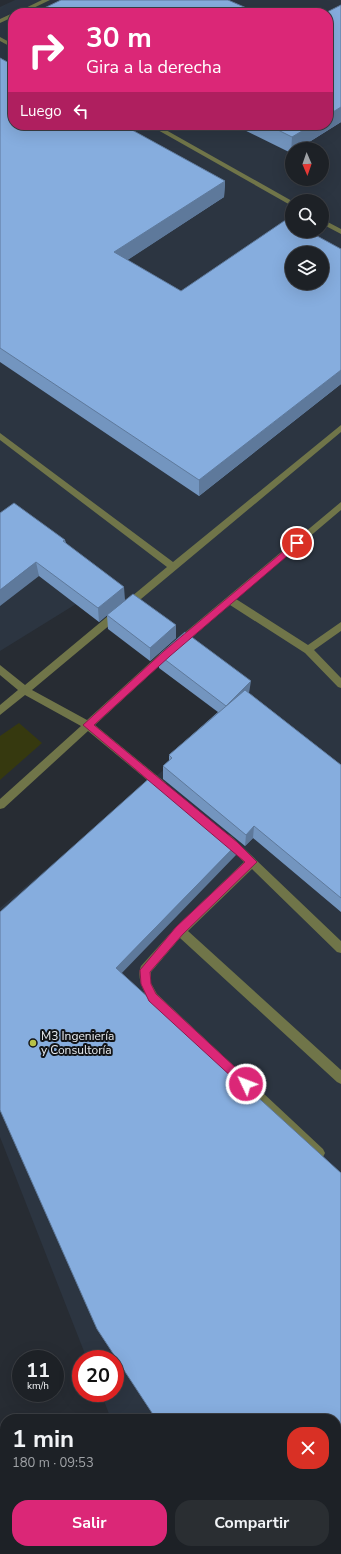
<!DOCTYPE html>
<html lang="es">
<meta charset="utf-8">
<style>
:root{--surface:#1d2126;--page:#2a2e32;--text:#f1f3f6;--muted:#a0a3a7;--line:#3b3e43;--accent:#db2777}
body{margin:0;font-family:"Nunito Sans",sans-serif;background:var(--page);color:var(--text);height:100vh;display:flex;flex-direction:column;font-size:15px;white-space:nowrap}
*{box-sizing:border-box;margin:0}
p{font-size:13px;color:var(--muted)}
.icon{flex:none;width:22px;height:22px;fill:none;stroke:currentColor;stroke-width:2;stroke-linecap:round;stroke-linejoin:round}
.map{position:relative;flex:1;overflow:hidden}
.side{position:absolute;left:0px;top:1414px;width:341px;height:140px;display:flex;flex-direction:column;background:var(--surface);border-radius:16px 16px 0 0;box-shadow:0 4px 16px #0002,0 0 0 1px var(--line)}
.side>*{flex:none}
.banner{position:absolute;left:8px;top:8px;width:325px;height:122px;border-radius:16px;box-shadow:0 4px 16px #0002,0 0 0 1px var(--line);background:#db2777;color:#fff;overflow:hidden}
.needle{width:26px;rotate:178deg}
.fabs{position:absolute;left:285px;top:142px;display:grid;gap:8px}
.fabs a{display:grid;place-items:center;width:44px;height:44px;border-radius:50%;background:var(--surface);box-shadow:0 4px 16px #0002,0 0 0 1px var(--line);font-size:20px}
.speed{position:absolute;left:12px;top:1350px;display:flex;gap:8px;font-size:20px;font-weight:700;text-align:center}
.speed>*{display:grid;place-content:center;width:52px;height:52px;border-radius:50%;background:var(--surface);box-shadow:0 4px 16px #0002,0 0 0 1px var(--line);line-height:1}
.speed small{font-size:10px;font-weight:400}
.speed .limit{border:6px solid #d22;background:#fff;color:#111}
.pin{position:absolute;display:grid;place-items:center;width:34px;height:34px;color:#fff;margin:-17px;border:2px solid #fff;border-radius:50%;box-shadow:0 1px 4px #0007}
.me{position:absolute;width:44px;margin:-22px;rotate:313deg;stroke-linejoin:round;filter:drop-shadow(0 0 3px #0008)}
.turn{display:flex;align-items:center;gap:14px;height:84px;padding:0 12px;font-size:18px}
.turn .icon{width:52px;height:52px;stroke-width:2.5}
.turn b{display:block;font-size:28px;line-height:34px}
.then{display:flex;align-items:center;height:38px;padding:0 12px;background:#0003;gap:8px;font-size:15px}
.round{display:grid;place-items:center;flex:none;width:42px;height:42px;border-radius:16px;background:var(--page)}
.overview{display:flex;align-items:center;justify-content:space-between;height:68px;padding:0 12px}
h1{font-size:24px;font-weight:700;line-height:30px}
.cta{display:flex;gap:8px;margin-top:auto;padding:8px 12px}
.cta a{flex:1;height:46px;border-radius:16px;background:var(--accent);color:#fff;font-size:16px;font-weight:700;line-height:46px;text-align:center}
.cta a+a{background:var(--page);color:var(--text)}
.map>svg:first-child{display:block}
</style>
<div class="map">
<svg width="341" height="1554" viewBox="0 0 341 1554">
<rect width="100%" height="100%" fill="#272c33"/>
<path fill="#2c3541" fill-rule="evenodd" d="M15 0H341V1554H231L226 1549H336V1419H111L101 1393H115V1359H87L0 1137V908L225 718 76 604 0 651V7ZM13 13H328V125H13ZM292 149H322V179H292ZM292 201H322V231H292ZM292 253H322V283H292Z"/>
<path fill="#36390f" d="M19 723 42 743 0 780V736Z"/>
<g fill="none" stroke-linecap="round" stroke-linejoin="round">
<path fill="#707549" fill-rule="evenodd" d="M42 0H50L23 13H15Z
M13 13V17L0 23V19Z
M0 37 13 44V48L0 41Z
M149 125H157L292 201V206Z
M322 219 341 229V234L322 224Z
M341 425V432L32 690 87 720 164 650 341 502V510L236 599 308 645 341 622V631L314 650 341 678V688L338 687 305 653 230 605 170 656 95 725 166 783 167 786 166 789 162 790 158 789 88 731 4 808 0 809V799L81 726 25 695 0 715V705L18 690 0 675V665L25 685 167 567 0 440V433L173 562Z
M227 834 231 836 341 941V953L337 952 252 869 188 931 341 1070V1084L337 1082 180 938 151 972V983L157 994 323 1149 325 1153 323 1157 319 1159 315 1157 149 1002C144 991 136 978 141 966L176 927 244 862 223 842 222 839 223 836Z"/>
<path fill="#b6be5e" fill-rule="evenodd" d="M0 1489 5 1491V1509L0 1507Z
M39 1549H55L57 1554H41Z"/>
</g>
<path fill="#7395bf" d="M341 5V122L298 149H292V153H291L234 125H328Z
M0 58 225 181 224 197 127 260 181 291 341 249V384L199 496 0 362Z
M0 513 65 540 66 543 125 600 99 622 39 576Z
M107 615 176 638 150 661 108 629Z
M159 655 249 693 341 765V912L253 838 245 846 163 779V766L169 761V755L218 712 159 668Z"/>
<path fill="#5e799b" d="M341 107V122L298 149H292V153H291L292 137 312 125H328V115Z
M225 181 224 197 114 269V252Z
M341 370V384L199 496V480Z
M36 562 39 576 0 606V590Z
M124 587 125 600 99 622 98 608Z
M176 625V638L150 661V648Z
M251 681 249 693 227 706Z
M254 826 253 838 245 846 246 835Z
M237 844 236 855 118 977 116 968Z"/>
<path fill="#86adde" stroke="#5e799b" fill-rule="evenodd" d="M61 0H228L258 13H43L38 11Z
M341 5V107L328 115V13H325Z
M0 58 13 65V125H123L225 181 114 252 181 291 287 219 292 222V231H308L341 249V370L199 480 0 348ZM292 253H322V283H292Z
M268 125H312L292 137Z
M14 503 65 540 63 541 124 587 98 608 36 562 0 590V513Z
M133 594 176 625 150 648 107 615Z
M185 632 251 681 226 706 159 655Z
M245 690 341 765V898L254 826 246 835 163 766 172 758 169 755Z
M153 775 237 844 116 968 341 1173V1554H266L262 1549H336V1419H156L97 1329 0 1110V912Z"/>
<path fill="#db2777" stroke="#8e194d" d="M297 540 300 541V545L170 656 94 725 237 842 257 862 183 934 150 972 151 984 156 994 250 1081 251 1084 250 1088 246 1090 149 1001 141 984 140 970 176 927 245 862 83 725 164 651Z"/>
<circle fill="#b7c147" stroke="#121417" stroke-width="1.5" cx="33" cy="1043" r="4"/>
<g text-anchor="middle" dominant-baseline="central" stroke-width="4" stroke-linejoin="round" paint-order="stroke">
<g font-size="12" fill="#e7ebef" stroke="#121417" text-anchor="start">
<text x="41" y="1036">M3 Ingeniería<tspan x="41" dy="14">y Consultoría</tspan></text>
</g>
</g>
</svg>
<div class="fabs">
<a><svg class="needle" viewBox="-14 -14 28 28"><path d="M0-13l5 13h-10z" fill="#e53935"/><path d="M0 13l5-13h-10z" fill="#a0a3a7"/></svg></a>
<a><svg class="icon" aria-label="search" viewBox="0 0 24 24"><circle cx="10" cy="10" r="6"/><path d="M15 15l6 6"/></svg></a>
<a><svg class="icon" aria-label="layers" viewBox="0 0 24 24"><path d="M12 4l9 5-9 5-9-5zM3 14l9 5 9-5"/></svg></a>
</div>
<div class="speed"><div>11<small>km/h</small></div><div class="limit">20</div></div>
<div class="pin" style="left:297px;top:543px;background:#d93025"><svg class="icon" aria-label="arrive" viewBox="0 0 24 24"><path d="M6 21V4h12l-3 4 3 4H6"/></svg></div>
<svg class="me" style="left:246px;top:1084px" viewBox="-20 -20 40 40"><circle r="17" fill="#db2777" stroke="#fff" stroke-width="3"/><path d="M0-11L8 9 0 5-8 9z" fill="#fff"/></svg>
<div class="banner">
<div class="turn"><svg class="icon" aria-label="right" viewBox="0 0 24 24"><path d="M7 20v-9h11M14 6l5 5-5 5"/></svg><div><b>30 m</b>Gira a la derecha</div></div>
<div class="then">Luego<svg class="icon" aria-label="left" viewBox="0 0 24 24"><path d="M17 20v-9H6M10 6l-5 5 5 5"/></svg></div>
</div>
<section class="side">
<div class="overview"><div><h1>1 min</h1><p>180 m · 09:53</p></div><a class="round" style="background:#d93025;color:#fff"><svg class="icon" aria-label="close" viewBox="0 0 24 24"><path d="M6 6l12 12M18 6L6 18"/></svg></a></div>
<div class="cta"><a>Salir</a><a>Compartir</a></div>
</section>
</div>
